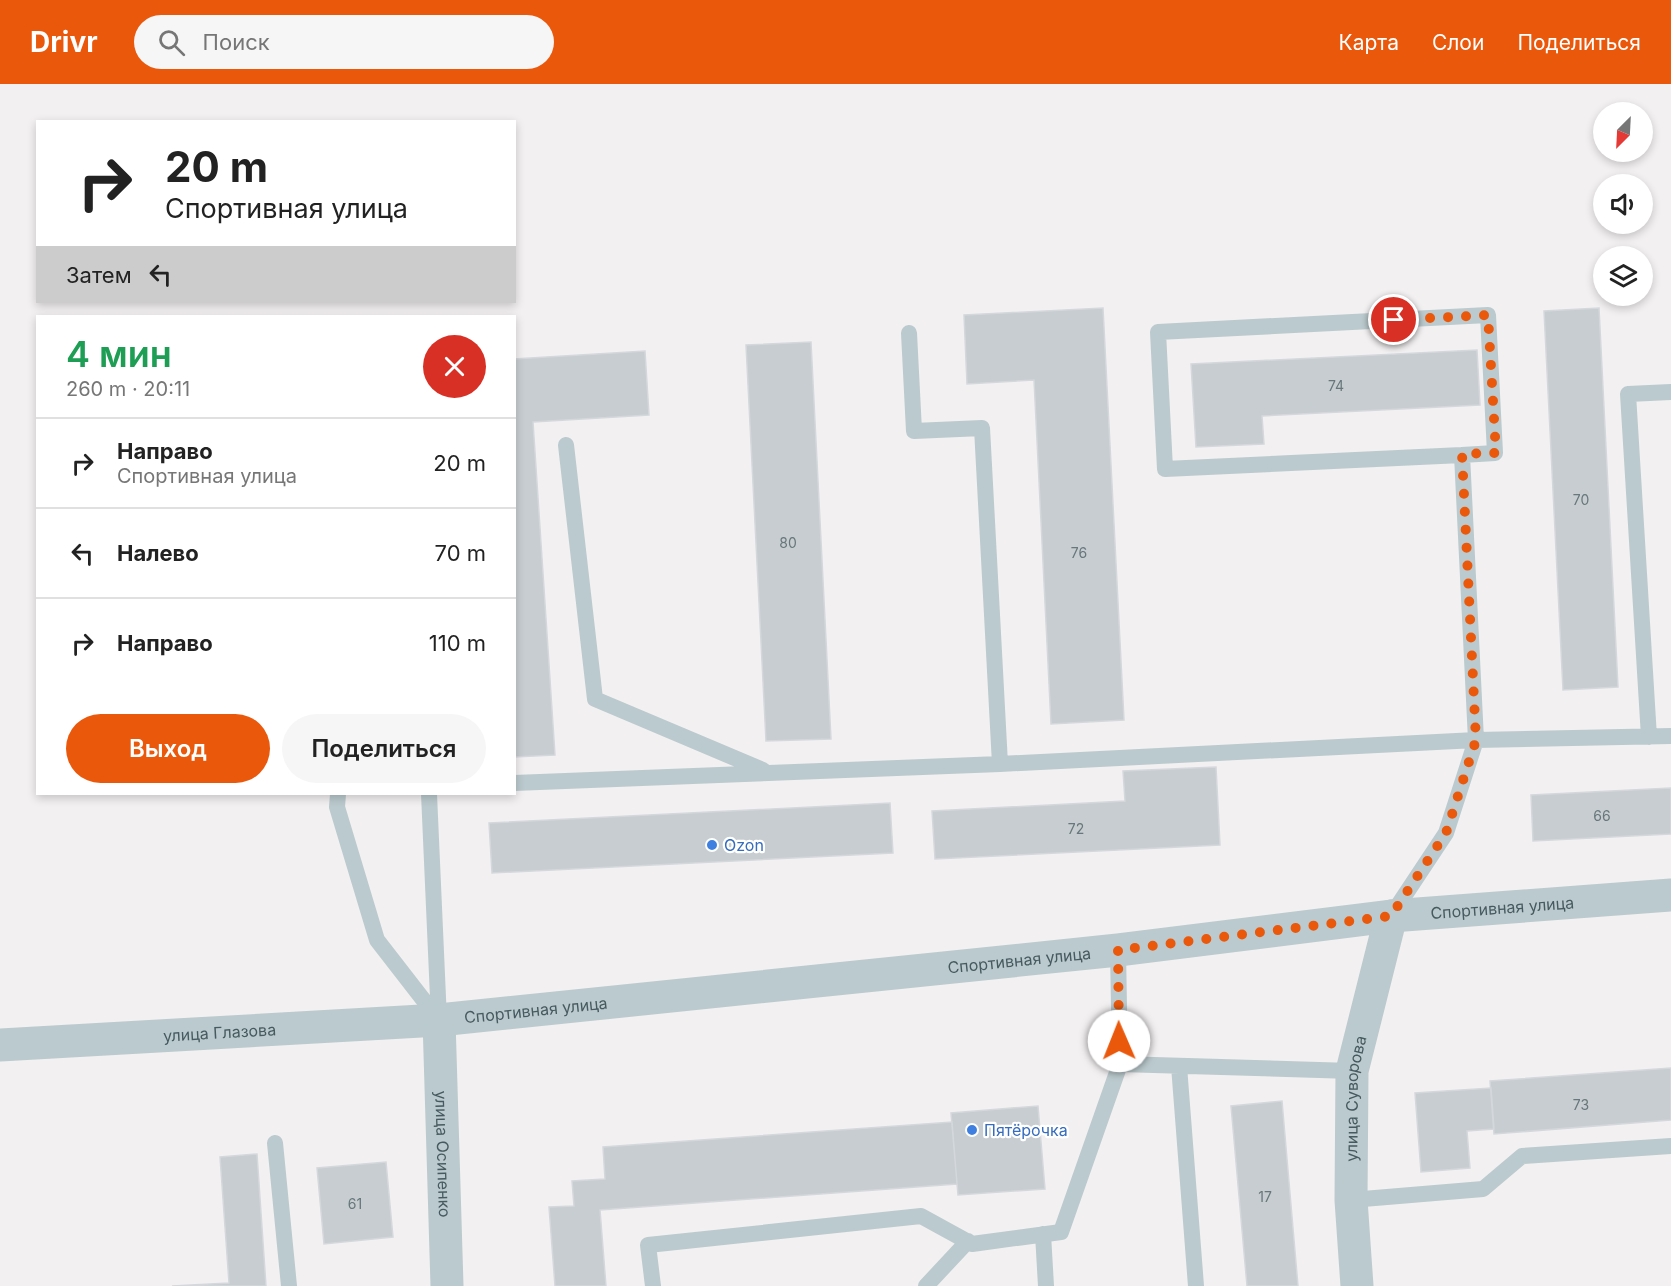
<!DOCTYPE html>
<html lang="ru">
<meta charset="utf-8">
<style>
:root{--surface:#fff;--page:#f6f6f6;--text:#222;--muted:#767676;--line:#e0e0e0;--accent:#ea580c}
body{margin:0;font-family:Inter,sans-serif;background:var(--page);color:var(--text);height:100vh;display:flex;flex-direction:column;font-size:22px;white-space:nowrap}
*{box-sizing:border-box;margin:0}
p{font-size:20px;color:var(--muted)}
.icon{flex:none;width:33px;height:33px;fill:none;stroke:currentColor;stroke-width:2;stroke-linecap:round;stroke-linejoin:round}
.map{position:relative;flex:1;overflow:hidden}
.details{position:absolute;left:36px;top:231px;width:480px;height:480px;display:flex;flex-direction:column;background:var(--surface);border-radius:0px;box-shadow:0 3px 9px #0003}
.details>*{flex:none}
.banner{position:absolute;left:36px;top:36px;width:480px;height:183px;border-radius:0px;box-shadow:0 3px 9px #0003;background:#fff;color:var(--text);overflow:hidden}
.needle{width:39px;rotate:204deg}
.tools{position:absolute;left:1593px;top:18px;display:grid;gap:12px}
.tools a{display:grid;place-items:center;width:60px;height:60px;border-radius:50%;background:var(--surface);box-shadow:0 3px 9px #0003;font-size:30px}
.pin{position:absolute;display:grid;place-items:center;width:51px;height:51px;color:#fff;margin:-26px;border:3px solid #fff;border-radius:50%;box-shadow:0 2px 6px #0007}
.me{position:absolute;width:66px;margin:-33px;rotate:359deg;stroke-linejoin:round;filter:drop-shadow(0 0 4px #0008)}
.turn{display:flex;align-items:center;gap:21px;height:126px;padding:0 30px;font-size:27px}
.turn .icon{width:78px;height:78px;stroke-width:2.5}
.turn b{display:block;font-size:42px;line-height:51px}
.then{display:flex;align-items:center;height:57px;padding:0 30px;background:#0003;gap:12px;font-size:22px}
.round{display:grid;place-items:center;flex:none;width:63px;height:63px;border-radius:32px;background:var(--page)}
.overview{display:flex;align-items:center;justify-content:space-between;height:102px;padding:0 30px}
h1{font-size:36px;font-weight:600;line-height:45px;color:#1e9e55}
.primary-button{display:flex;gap:12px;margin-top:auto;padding:12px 30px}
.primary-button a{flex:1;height:69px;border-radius:36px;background:var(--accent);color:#fff;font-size:24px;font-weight:600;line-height:69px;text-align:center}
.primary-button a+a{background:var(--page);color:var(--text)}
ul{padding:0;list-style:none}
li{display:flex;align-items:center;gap:18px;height:90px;padding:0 30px;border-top:2px solid var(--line)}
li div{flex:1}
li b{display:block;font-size:22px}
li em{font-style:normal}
header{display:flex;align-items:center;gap:36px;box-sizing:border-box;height:84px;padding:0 30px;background:var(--accent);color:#fff}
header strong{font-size:28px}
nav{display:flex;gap:33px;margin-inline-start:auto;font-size:21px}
.search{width:420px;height:54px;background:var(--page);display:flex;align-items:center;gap:15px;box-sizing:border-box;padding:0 21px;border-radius:33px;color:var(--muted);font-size:22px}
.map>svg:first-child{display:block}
</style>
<header>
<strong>Drivr</strong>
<div class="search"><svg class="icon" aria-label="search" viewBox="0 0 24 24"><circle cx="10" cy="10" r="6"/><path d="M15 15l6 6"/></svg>Поиск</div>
<nav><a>Карта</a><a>Слои</a><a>Поделиться</a></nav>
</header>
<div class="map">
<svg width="1671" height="1202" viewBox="0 0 1671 1202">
<rect width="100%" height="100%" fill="#f3f0f1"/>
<path fill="#c7cdd0" stroke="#d4d8dc" stroke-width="1.5" d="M1103 224 1124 636 1051 640 1034 296 967 300 964 231Z
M1599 224 1618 603 1563 606 1544 227Z
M811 258 831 655 766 657 746 261Z
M1477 266 1480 321 1262 332 1264 360 1196 363 1191 280Z
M645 267 649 331 533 338 555 671 514 673V275Z
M1216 683 1220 761 935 775 932 727 1125 717 1123 687Z
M1671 704V750L1533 757 1531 711Z
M890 719 893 769 492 789 489 739Z
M1671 984V1036L1494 1050 1490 997Z
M1491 1004 1494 1045 1467 1047 1470 1084 1421 1088 1415 1009Z
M1282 1017 1298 1202H1247L1231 1022Z
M1038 1022 1045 1105 958 1111 951 1029Z
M952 1038 957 1100 600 1126 606 1202H555L549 1123 574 1122 572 1097 605 1095 603 1063Z
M257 1070 266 1202H172L229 1199 220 1073Z
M386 1078 393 1153 324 1160 317 1084Z"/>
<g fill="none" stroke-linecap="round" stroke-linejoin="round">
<path stroke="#bbcace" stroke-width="16" d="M909 249 914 347 982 344 1000 680 1476 656 1462 371 1165 385 1158 248 1488 231 1495 369 1462 371
M566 361 595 615 763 686
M1649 653 1628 310 1671 308
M514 699 1000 680
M338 710 337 723 377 856 439 936
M429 710 439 936
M1391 832 1446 749 1476 656 1671 652
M1118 866 1120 980
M1179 982 1196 1202
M275 1059 289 1202
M1351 1116 1483 1105 1522 1072 1671 1062
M1043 1150 1046 1202
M653 1202 648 1161 921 1132 972 1160 1061 1148 1120 980 1352 987
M926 1202 968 1157"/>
<g stroke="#bbcace" stroke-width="33">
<path id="s1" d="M439 936 447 1202"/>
<path id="s2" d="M0 961 439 936 1118 866 1391 832 1671 811"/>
<path id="s3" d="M1357 1202 1351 1116 1352 987 1391 832"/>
</g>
</g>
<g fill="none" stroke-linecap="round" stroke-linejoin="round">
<path stroke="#ea580c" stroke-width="10" stroke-dasharray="0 18" d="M1119 957 1118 866 1391 832 1446 749 1476 656 1462 370 1496 369 1488 231 1394 236"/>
</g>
<g fill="#3f7fe0" stroke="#fff" stroke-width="2">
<circle cx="712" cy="761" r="6"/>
<circle cx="972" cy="1046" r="6"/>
</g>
<g text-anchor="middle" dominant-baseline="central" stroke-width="4.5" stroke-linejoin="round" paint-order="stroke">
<g font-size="14" fill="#67777b">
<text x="1336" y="301">74</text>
<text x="1581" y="415">70</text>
<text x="788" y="458">80</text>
<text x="1079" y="468">76</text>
<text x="1602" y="731">66</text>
<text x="1076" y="744">72</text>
<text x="1581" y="1020">73</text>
<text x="1265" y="1112">17</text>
<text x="355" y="1119">61</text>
</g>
<g font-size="16" fill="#366cbe" stroke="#fff" text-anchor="start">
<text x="724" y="761">Ozon</text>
<text x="984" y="1046">Пятёрочка</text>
</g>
<g font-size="16" fill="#475a5f" stroke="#fff">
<text stroke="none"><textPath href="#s2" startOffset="1509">Спортивная улица</textPath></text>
<text stroke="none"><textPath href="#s2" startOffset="1023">Спортивная улица</textPath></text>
<text stroke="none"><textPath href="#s2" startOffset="537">Спортивная улица</textPath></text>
<text stroke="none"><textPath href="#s2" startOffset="220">улица Глазова</textPath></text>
<text stroke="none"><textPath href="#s3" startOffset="188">улица Суворова</textPath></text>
<text stroke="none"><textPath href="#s1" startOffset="134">улица Осипенко</textPath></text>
</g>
</g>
</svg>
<div class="tools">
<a><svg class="needle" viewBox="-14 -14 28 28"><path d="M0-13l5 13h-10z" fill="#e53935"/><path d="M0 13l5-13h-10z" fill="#767676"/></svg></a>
<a><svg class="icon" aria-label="sound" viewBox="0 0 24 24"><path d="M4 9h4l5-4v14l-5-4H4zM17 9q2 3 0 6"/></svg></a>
<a><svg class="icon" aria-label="layers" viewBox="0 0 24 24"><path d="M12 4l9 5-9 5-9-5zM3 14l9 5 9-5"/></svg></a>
</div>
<div class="pin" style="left:1394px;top:236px;background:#d93025"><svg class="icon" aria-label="arrive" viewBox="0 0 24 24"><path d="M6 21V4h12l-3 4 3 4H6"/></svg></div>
<svg class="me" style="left:1119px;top:957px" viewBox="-20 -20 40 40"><circle r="19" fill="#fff"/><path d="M0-13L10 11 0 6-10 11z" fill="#ea580c"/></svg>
<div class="banner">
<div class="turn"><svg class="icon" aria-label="right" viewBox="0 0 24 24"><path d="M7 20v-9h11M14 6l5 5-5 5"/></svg><div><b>20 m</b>Спортивная улица</div></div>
<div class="then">Затем<svg class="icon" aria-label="left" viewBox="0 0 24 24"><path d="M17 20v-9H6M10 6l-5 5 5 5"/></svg></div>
</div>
<section class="details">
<div class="overview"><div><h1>4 мин</h1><p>260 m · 20:11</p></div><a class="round" style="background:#d93025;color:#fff"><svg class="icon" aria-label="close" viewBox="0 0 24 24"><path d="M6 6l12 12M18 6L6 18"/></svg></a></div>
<ul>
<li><svg class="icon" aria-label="right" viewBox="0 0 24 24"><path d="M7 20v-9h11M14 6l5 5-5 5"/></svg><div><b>Направо</b><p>Спортивная улица</p></div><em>20 m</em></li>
<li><svg class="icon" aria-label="left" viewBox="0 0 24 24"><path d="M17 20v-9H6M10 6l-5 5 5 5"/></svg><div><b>Налево</b></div><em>70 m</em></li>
<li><svg class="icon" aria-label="right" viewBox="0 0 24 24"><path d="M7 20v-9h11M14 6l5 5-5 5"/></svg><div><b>Направо</b></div><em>110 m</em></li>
</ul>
<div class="primary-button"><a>Выход</a><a>Поделиться</a></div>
</section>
</div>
